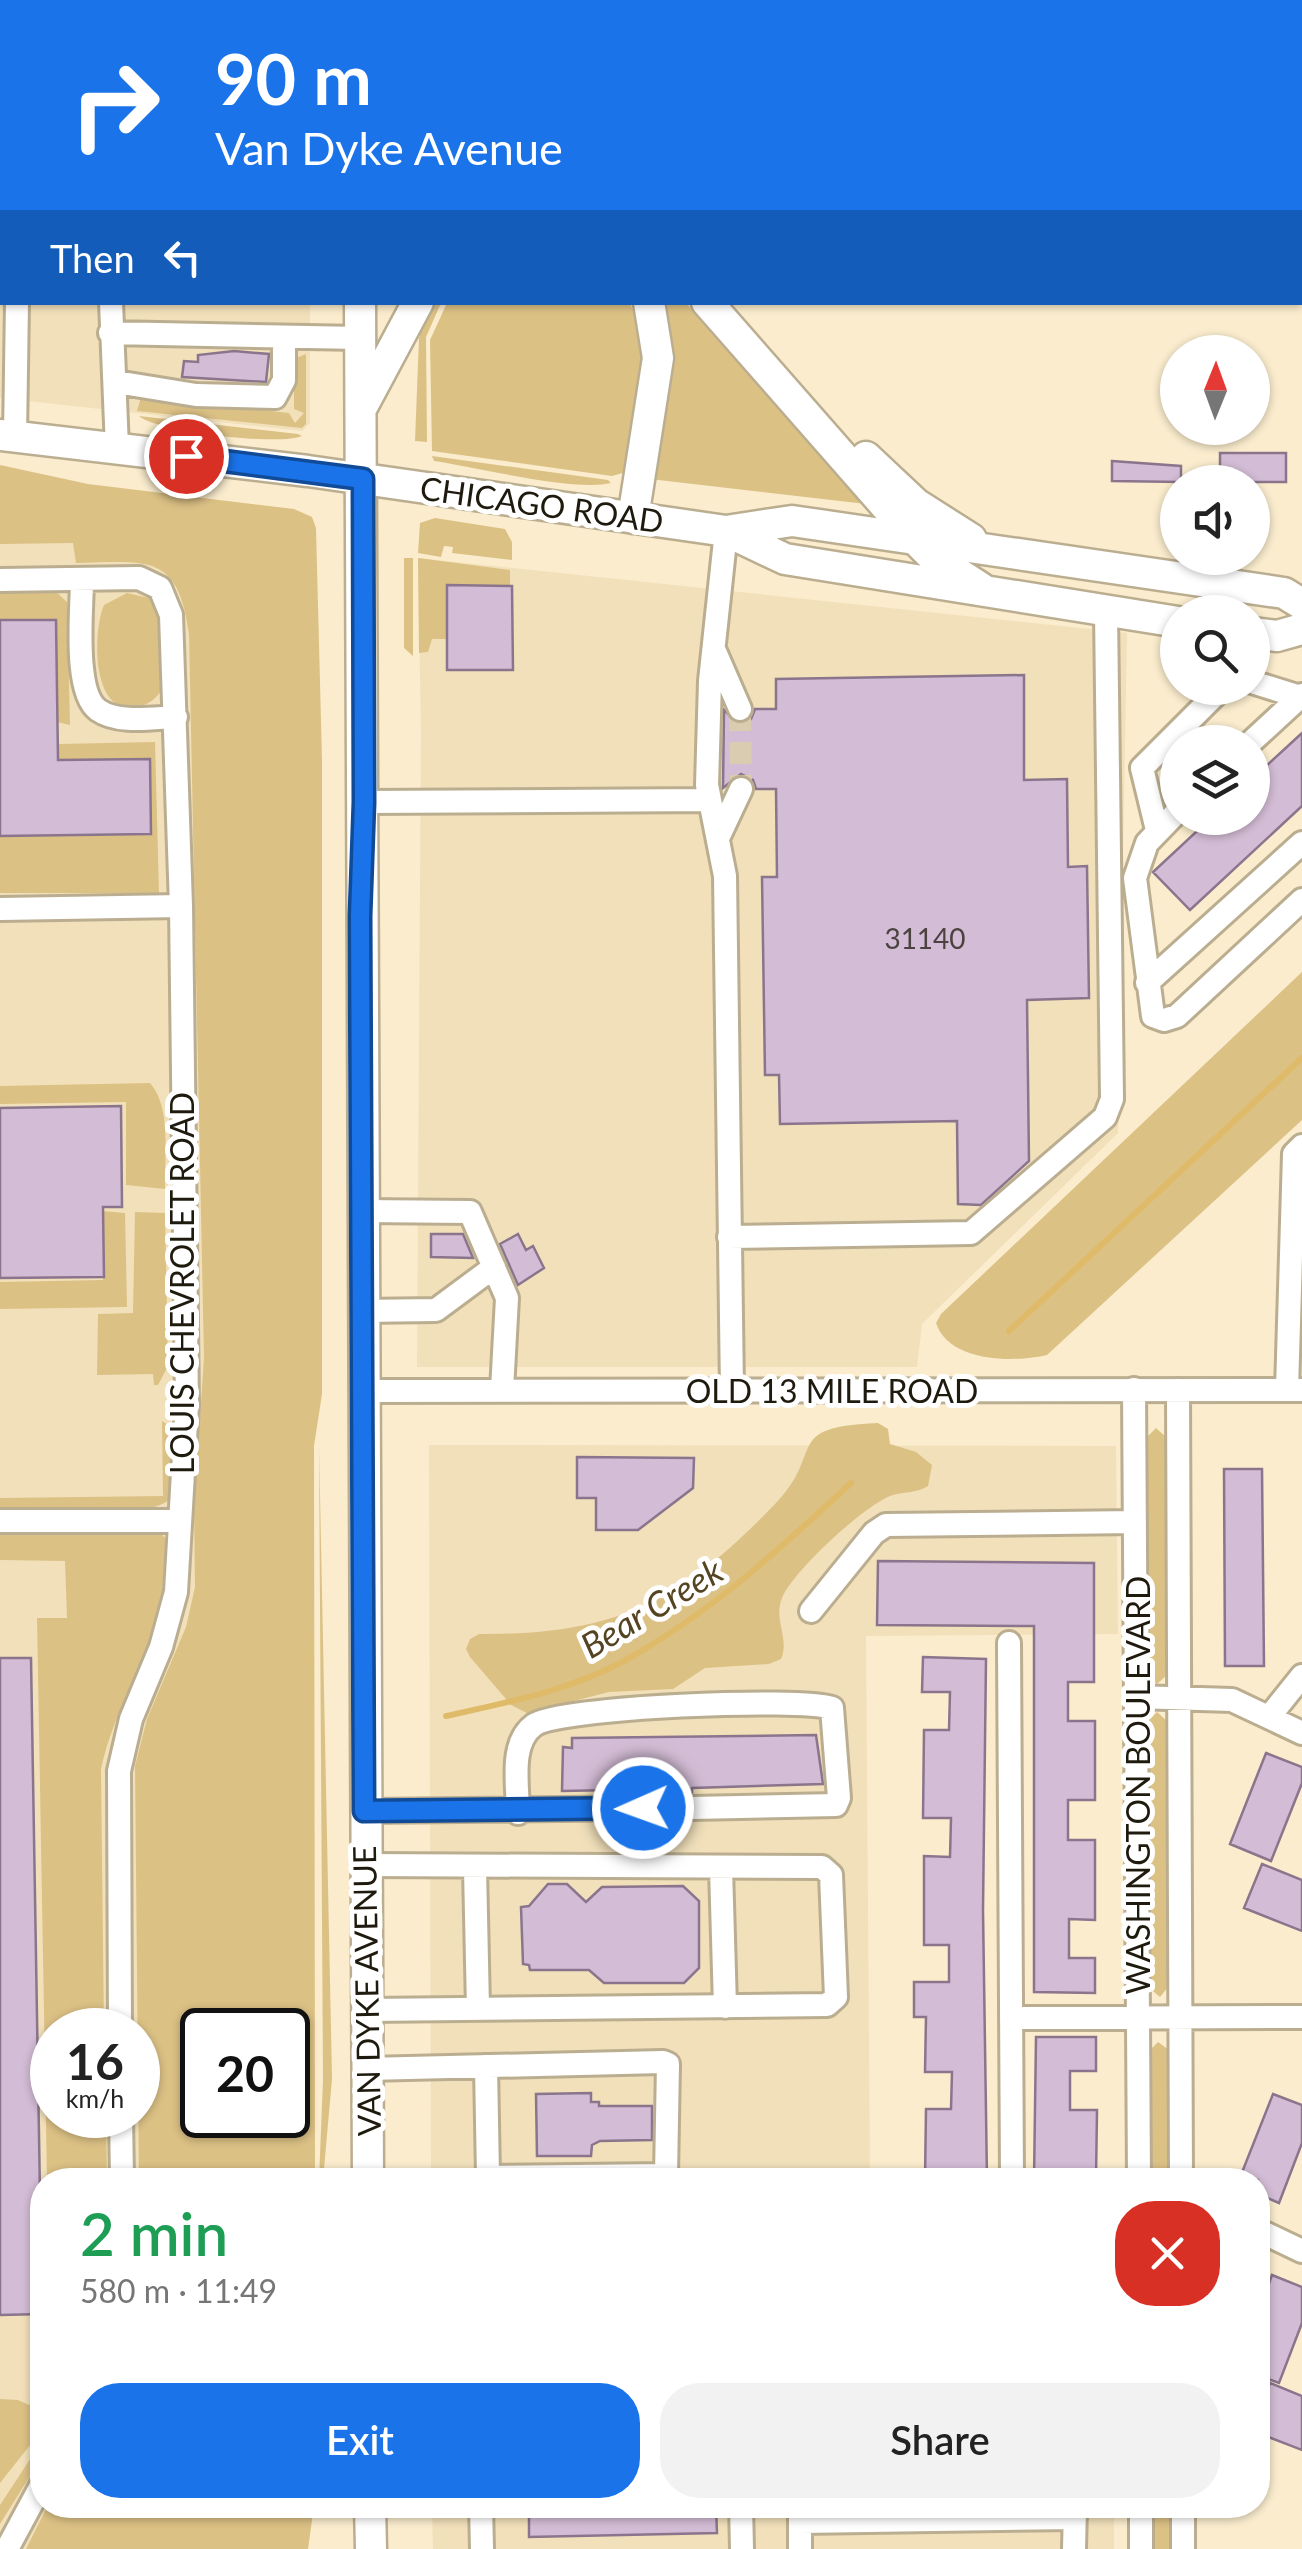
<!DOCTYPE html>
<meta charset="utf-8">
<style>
:root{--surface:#fff;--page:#f2f2f2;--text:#222;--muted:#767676;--accent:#1a73e8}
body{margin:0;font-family:Lato,sans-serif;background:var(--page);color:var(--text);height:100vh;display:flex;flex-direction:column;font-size:38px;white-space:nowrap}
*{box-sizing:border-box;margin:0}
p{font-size:32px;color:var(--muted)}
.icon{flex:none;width:55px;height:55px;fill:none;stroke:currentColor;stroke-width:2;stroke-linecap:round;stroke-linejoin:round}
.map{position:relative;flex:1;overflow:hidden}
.side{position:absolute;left:30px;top:2168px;width:1240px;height:350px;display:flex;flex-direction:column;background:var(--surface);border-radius:40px;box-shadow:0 2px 8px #0004}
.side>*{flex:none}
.guide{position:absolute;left:0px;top:0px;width:1302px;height:305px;box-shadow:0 2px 8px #0004;background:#1a73e8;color:#fff;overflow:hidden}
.needle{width:65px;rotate:1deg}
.controls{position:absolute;left:1160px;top:335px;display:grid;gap:20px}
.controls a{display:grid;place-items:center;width:110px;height:110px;border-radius:50%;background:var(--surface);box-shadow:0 2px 8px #0004;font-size:50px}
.speed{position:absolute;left:30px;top:2008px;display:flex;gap:20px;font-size:50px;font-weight:700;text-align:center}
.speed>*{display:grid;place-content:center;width:130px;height:130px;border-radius:50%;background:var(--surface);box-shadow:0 2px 8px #0004;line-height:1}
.speed small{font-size:25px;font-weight:400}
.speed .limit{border:5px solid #111;border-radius:15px;background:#fff;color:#111}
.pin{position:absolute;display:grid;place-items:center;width:85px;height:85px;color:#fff;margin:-42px;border:5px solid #fff;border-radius:50%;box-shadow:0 2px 10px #0007}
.me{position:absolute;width:110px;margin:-55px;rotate:268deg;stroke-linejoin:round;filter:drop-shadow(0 0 8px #0008)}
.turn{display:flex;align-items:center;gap:35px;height:210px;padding:0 50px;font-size:45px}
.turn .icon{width:130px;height:130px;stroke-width:2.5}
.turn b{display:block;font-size:70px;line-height:85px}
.then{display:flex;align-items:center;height:95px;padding:0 50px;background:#0003;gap:20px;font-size:38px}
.round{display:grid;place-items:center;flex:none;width:105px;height:105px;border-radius:40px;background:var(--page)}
.head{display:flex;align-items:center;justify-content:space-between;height:170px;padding:0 50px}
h1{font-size:60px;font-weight:600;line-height:75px;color:#1e9e55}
.primary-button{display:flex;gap:20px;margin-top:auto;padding:20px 50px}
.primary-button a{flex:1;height:115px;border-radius:40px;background:var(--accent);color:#fff;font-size:40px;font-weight:600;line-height:115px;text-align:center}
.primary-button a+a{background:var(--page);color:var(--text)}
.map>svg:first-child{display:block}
</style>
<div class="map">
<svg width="1302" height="2549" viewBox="0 0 1302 2549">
<rect width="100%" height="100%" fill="#faeccd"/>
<path fill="#f1e0ba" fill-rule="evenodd" d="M0 0H310L2 2V302L310 303V423L302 431 0 398Z
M0 480 303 523 314 1446 315 2180H42V2505H314L308 2549H0ZM52 2030H138V2115H52ZM202 2030H288V2115H202Z
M418 558 1127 633 1118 1133 922 1324 917 1367H417L421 732Z
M429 1445 1116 1446 1118 1634 866 1636 870 2180H431Z
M432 2505H1114V2549H433Z"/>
<path fill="#dcc185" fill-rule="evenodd" d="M430 303H441L426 337 427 442 415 441 419 338Z
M447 303H630C656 360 638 414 626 472L612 476 432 451 430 340Z
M664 303H686L866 504 650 479C661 421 682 360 664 303Z
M306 354V424L302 428 137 411 141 397 289 413 295 423 304 413 294 409V364L296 358Z
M139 416 298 434 302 436C280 446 156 432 139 416Z
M432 456 608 480 611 483C575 492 476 467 434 461Z
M0 465 88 484 294 509 312 517 316 528 322 760V1394L314 1446 315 2180H139L135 1766 147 1719 186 1627 195 1587 194 1507 204 1358 189 634C178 552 147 562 76 563L73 543 0 544ZM202 2030H288V2115H202Z
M435 518 505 529 512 542V560L452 553 453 547 444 546 441 557 418 553 420 523Z
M404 558H413V656L404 648Z
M418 558 510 570V586L447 585V639H432L428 652 419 653Z
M0 587H51L67 602 70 725 57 722 0 620Z
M127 593 153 599 160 608C161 630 169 664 163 685 160 696 151 703 141 706 91 722 92 633 104 605Z
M155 742 159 893H0V836L151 834 58 760V744Z
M1302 972V1120L1047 1355C1013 1363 949 1362 936 1323L941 1314Z
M150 1083C172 1108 164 1157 165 1189L126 1185V1102L0 1104V1086Z
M102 1211 125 1213 127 1307 0 1309V1282L103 1280Z
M135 1212 165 1213 168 1366 158 1385H154L153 1374 97 1375 98 1314 133 1313Z
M162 1421C187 1434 175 1474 173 1497 143 1524 42 1515 0 1516V1498L163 1496Z
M878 1423 888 1429 890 1444 916 1452 932 1465 928 1486C916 1494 903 1491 890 1496 863 1507 793 1571 782 1598 773 1620 790 1639 781 1659L769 1664 705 1668 673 1689 609 1692 527 1713 511 1705 470 1657 466 1649 470 1639 479 1634C616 1635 681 1602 776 1503 826 1451 781 1427 878 1423Z
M1156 1428 1167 1438V1675L1157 1684 1147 1675 1146 1438Z
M319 1446 332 2079 323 2180H319L323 2080Z
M156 1530 168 1540C167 1558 168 1577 164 1594 151 1656 114 1708 101 1769L104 2030H52V2115H106L107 2180H47L37 1618H67L65 1561 0 1560V1532Z
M1157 1712 1167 1721 1168 1987 1160 1997 1148 1987V1721Z
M1158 2042 1169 2050 1171 2180H1149V2051Z
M0 2399 18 2400 42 2411V2430L0 2483Z
M42 2441V2457L0 2524V2505Z
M48 2505H314L308 2549H26Z
M1151 2505H1171V2549H1151Z"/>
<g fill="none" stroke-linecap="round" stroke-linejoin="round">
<path stroke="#dfbb69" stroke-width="6" d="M1009 1331 1302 1058
M446 1716C504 1703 568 1691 622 1662 708 1615 779 1550 851 1483"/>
</g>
<path fill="#d3bcd5" stroke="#8a758d" stroke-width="2.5" d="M234 351 269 354 266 382 182 377 184 361 198 362V355Z
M1220 453H1286V482H1220Z
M1112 461 1181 466V482L1112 481Z
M447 585 512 586 513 670H447Z
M0 620H56L58 760 150 759 151 834 0 836Z
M1024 675V780L1067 779 1068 867 1087 866 1089 998 1027 1000 1029 1161 981 1205 958 1204 957 1121 780 1124 779 1075H765L762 877H777L776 789H756L753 780 741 774 723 788 724 710 739 724 751 719 755 709H776V679Z
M1302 733V806L1190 910 1153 872 1211 818H1252V779Z
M121 1106 122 1207H103L104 1277 0 1278V1108Z
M431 1234H463L473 1258 431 1257Z
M518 1234 526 1250 533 1246 544 1268 518 1285 500 1244Z
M577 1457 694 1458 693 1488 638 1530H596V1498H577Z
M1224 1469H1262L1264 1666H1225Z
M878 1561 1094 1563V1682H1068V1721H1095V1800H1068V1840H1095V1920L1069 1919V1958H1095V1993L1034 1992V1626L877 1625Z
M923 1657 986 1659 983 1910 987 2180H925L926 2109H951L952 2072H925L926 2017H914V1982H949V1945H924V1856L950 1857 951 1818H923L924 1730H949L950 1692H922Z
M0 1658H31L42 2314 0 2315Z
M816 1735 823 1784 692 1788V1793L679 1799 668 1789 562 1791 563 1747 572 1748V1738Z
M1266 1753 1302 1767V1783L1271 1861 1230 1844Z
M1262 1864 1302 1880V1931L1244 1908Z
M548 1884H567L586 1902 602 1887 683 1886 699 1901V1968L684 1983H604L589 1970H530L529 1965 523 1964 521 1907 529 1906Z
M1036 2037H1096V2071H1070V2110H1097L1096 2180H1034Z
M591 2093V2102H599V2106H652V2140L600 2141 592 2145 591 2156H537L536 2094Z
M1273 2094 1302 2105V2143L1279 2203 1258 2194V2180H1239Z
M1272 2275 1302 2287V2323L1279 2383 1258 2375V2314Z
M1270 2383 1302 2396V2450L1258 2433V2415Z
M529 2505H716L717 2533 529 2537Z"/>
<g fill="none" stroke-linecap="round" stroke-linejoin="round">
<path stroke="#d9ccb0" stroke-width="22" stroke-dasharray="22 11" stroke-linecap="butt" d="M740 709 741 789"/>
<defs>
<path id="minor" d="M958 0V2
M1058 0V2
M1167 0 1169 2
M22 2V0
M742 2 743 0
M802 2 805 0
M1291 2V0
M1300 99 1302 100
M111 302 117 448
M110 333 360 338
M116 382 196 395 275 397 284 380V338
M15 437 17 302
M726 531 710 681 707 785 725 876 732 1390
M82 579C82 608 73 692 98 710 118 724 152 718 176 717
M0 580 139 578 160 588 171 615 181 906 187 1405 176 1592 161 1647 131 1719 119 1771 120 2030
M714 649 740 709
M1252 682 1300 697
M1251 742 1302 695
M364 802 710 800
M1178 811 1147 843 1135 878 1153 1016 1164 1020 1177 1016 1302 900
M1157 830 1142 768 1222 688
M719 836 741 789
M0 909 181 906
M1147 983 1302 843
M361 1211 470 1212 507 1298 502 1390
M729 1237 971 1233 1105 1117 1112 1099 1106 611
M361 1311 436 1310 494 1267
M1134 1389 1139 2180
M1178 1390 1181 2180
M1287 1390 1294 1154 1302 1146
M362 1391 1302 1390
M0 1521H177
M811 1611 874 1533 886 1525 1135 1522
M1009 1643 1012 2180
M1136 1697 1232 1700 1302 1733
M1269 1717 1302 1676
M365 1811 667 1808
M518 1813C518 1786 509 1743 534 1725 561 1707 800 1697 832 1708L839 1798 836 1805 691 1808
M366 1865 822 1867 831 1875 836 1997 827 2005 367 2010
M475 1868 478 2009
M721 1868 725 2007
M1011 2018 1302 2017
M367 2069 663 2062 668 2064 666 2175 488 2177 486 2066
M121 2115 122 2180
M1258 2230 1302 2251
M481 2505 482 2549
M741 2505 742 2549
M800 2505V2549
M1141 2505V2549
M1183 2505V2549
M800 2522 1075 2518
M7 2549 42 2484
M1074 2549 1075 2508"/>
<path id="major" d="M397 0 399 2
M358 2V0
M360 302 368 2180
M707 302 913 537 933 557 981 588
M363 405 418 302
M0 435 308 471 726 531 792 521 1284 593 1302 604
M866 457 916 504 971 539
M633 518 658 358 649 302
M726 531 785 559 1178 622
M1252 633 1277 636 1302 629
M370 2505 371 2549"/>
</defs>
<use href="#minor" stroke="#bbae90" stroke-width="28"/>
<use href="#major" stroke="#bbae90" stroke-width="35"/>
<use href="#minor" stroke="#fff" stroke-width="22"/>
<use href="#major" stroke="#fff" stroke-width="30"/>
</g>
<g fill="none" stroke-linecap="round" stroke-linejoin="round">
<defs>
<path id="route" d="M186 456 363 479 364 802 360 916 364 1811 643 1808"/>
</defs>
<use href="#route" stroke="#114b97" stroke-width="25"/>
<use href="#route" stroke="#1a73e8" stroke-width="18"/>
</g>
<g text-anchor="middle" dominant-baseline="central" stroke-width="10" stroke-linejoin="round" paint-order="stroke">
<g font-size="28" fill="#4c4240">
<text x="925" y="938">31140</text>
</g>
<g font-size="32" fill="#1f1a0e" stroke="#fff">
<text transform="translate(542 504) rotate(8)">CHICAGO ROAD</text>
<text transform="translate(181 1283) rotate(-90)">LOUIS CHEVROLET ROAD</text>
<text x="832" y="1390">OLD 13 MILE ROAD</text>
<text transform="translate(1137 1785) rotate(-90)">WASHINGTON BOULEVARD</text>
<text transform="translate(366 1991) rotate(-91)">VAN DYKE AVENUE</text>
</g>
<g font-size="35" font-style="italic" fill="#544421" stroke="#fff">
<text transform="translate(651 1607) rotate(-31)">Bear Creek</text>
</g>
</g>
</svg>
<div class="controls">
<a><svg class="needle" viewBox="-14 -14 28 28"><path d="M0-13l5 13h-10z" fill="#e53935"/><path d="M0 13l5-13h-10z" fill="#767676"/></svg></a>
<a><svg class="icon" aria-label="sound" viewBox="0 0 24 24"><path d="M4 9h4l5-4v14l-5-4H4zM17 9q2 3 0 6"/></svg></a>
<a><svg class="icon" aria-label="search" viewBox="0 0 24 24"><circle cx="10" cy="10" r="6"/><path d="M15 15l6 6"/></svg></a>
<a><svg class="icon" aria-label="layers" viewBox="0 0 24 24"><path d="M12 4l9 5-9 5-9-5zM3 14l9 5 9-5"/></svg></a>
</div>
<div class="speed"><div>16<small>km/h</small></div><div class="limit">20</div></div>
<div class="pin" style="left:186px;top:456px;background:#d93025"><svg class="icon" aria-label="arrive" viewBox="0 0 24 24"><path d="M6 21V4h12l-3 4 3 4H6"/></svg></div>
<svg class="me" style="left:643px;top:1808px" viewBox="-20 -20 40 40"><circle r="17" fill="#1a73e8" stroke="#fff" stroke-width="3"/><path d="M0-11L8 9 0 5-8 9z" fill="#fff"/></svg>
<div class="guide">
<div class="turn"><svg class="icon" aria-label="right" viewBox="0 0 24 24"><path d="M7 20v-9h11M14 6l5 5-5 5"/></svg><div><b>90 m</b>Van Dyke Avenue</div></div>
<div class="then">Then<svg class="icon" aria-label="left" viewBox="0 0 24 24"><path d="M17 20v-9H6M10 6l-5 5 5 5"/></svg></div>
</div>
<section class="side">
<div class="head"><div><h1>2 min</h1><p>580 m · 11:49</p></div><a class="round" style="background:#d93025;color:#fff"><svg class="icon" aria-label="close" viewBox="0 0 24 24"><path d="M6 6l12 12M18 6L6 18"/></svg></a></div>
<div class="primary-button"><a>Exit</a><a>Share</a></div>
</section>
</div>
